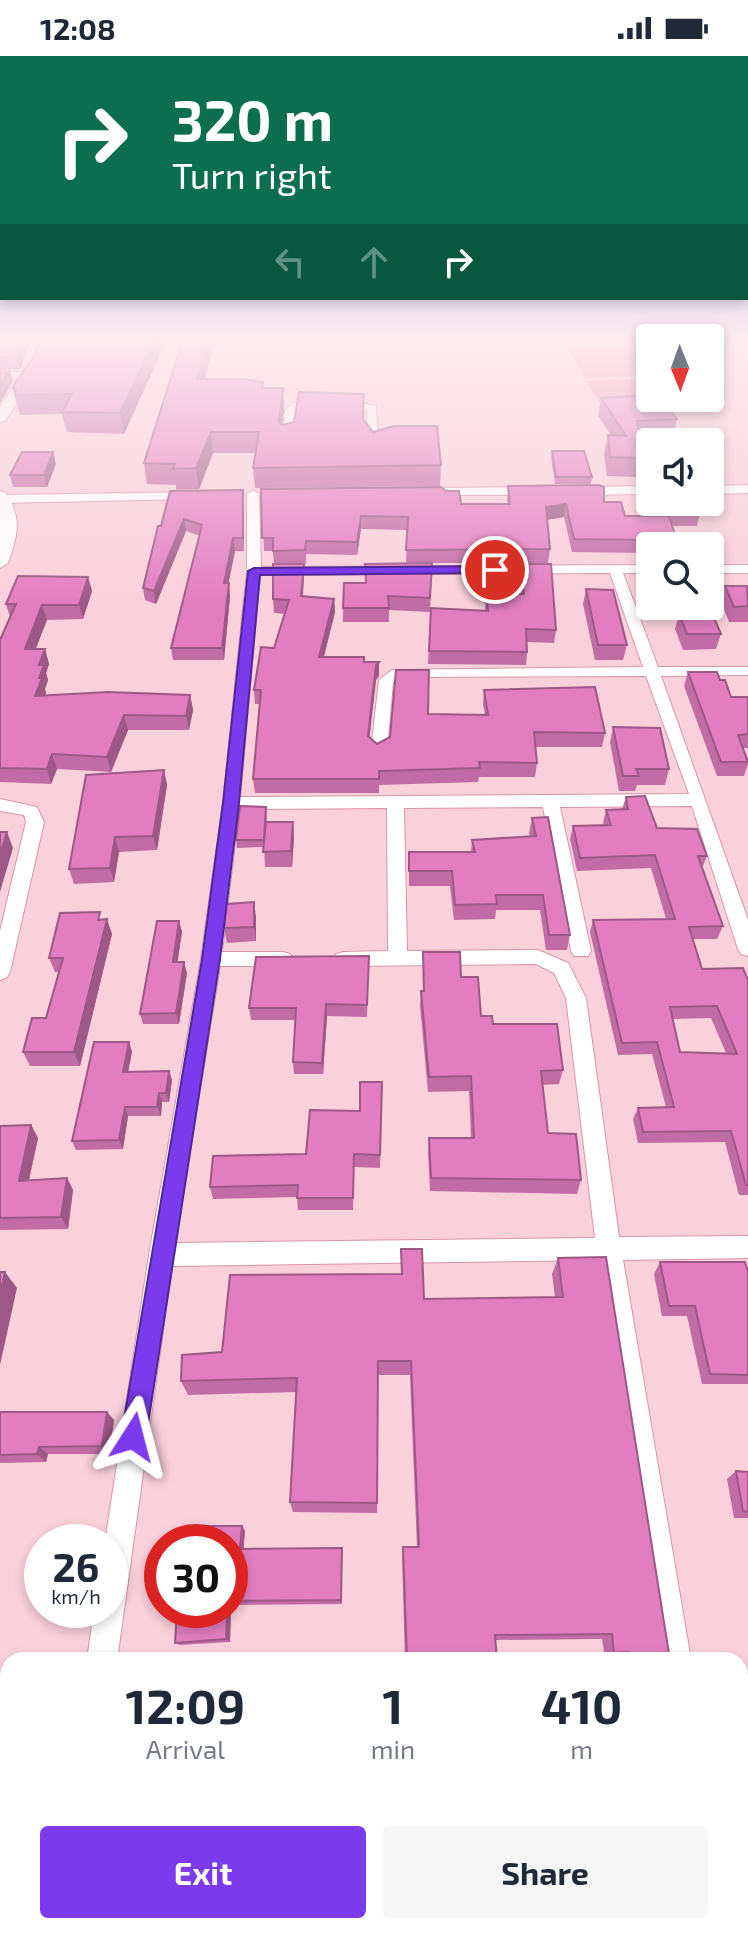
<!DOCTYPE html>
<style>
:root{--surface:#fff;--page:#f6f6f7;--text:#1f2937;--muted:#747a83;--accent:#7c3aed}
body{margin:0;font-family:"Exo 2",sans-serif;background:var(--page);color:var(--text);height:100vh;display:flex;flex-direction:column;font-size:30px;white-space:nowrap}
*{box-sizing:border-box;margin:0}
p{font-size:26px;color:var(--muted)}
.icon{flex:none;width:44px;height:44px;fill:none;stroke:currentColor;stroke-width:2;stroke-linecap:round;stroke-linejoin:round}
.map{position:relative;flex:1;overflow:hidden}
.panel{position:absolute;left:0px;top:1596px;width:748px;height:282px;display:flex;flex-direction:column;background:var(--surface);border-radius:24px 24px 0 0;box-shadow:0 4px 12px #0003}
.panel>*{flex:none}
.hud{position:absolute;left:0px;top:0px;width:748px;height:244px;box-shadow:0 4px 12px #0003;background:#0b6e4f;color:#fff;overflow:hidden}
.needle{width:52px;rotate:179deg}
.fabs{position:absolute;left:636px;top:268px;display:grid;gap:16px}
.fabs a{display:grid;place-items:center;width:88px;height:88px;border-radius:8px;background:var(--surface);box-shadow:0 4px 12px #0003;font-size:40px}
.speed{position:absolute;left:24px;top:1468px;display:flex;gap:16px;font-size:40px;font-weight:700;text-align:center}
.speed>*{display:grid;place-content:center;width:104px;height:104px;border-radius:50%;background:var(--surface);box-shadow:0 4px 12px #0003;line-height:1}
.speed small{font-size:20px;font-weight:400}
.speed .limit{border:12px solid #d22;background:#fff;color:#111}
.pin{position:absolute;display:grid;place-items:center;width:68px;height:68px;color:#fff;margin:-34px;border:4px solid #fff;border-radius:50%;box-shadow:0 2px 8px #0007}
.me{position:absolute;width:88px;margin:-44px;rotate:9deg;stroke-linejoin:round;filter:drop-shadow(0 0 6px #0008)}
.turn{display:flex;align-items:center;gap:28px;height:168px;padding:0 40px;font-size:36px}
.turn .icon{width:104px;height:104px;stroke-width:2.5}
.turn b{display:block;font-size:56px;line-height:68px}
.lanes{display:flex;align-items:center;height:76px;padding:0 40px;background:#0003;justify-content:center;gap:40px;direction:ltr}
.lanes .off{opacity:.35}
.eta{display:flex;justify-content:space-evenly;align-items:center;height:136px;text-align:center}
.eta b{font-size:48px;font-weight:700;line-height:56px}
.cta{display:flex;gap:16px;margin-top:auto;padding:16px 40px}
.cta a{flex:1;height:92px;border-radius:8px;background:var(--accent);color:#fff;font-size:32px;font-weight:700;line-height:92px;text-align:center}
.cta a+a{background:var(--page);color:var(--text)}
.status{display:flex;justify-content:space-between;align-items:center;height:56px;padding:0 40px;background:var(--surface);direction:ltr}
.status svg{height:22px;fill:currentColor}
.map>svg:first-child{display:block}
</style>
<div class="status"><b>12:08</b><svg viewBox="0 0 49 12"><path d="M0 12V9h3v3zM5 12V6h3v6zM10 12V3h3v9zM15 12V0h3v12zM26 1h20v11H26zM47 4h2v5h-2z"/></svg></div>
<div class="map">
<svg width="748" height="1877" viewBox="0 0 748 1877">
<rect width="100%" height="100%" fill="#fad0db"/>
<path fill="#ed8ca8" d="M638 291 650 308V320L585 322 568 293Z
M650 322V342H674L679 349 603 352 586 325Z"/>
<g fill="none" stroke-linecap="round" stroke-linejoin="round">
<defs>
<path id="minor" d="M0 316H28L33 319 28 322H0Z
M343 343 376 350 378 384 387 389V393H379L366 386 367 354 343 349 299 352 295 356 293 384 283 386 285 355 292 347Z
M748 429V437L710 438V430Z
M650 430V438L576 439 570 435 576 431Z
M432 432 532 431 538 435 532 439H428V433Z
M253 434 259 438 261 511 650 509V517H623L658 611H748V619L661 620 748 864V900L741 898 738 893 692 750 560 751 591 895 588 900H574L571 895 543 751 404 752 407 895 538 894 568 907 586 942 619 1181 748 1180V1202L623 1204 691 1604H661L599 1204 172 1210 117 1604H87L94 1554H110V1486H105L149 1199 201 903 223 747 247 515V438ZM610 517 643 611 392 614 379 624 371 695 379 700 387 695 393 626 400 621 646 620 689 738 240 741 260 519ZM387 752 388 895 343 896 336 898 333 903 336 908 343 910 536 908 554 917 566 942 595 1182 175 1187 220 910H283L290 908 293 903 290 898 283 896H222L239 753Z
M200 436V442L196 443 0 447V439Z
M710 509H748V517H710Z
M0 743 37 751 44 766 10 916 7 921 0 924V875L26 766 24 759 0 755Z
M51 1870H85V1877H49Z
M702 1870H736L738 1877H702Z"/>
<path id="tertiary" d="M37 283H49L35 319 5 365 0 366V351L21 319Z
M0 435 6 437C22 461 18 480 8 507L0 512Z"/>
</defs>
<use href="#minor" stroke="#d796a8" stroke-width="2"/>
<use href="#tertiary" stroke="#d796a8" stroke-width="2"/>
<use href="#minor" fill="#fff" fill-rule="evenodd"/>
<use href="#tertiary" fill="#fff" fill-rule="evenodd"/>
</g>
<path fill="#c26ca5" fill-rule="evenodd" d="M0 283H32L20 313H9L13 325 0 347Z
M167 283 124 378 67 376 62 358 20 359 12 332Z
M183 283H215L205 323 263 326 264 332H283L284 352 282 369 364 364 373 376 441 409 440 430 255 432 253 412 256 397H213L199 433 176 434V429L147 428 144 407Z
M518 283H607V287L519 288Z
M601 342 677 363 673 381 640 383 645 407 641 426 637 421 607 420 604 398 608 379H611L598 360Z
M552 395 592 421 591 428H555L551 402Z
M53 396 56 408 47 431H13L10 419Z
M508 430 604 446 625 460H668L662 446H695L700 457 697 470H672L675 479 672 490H650V493H646L645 497 572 496 564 461 547 464 550 493 548 507H432L430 556 389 554V566H343V552L365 527 406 507 407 474 361 473 357 499 306 498V508H274L273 495H264L261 433 461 448H507Z
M243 434 244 495H235L228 527 230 540 224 604H173L171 592 200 480 186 475 156 548 145 544 143 532 161 470Z
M304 508V522L303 541 334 543 335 556 324 601 364 606H379V620L376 624 369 682 377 688 428 658 485 659 483 648 484 634 605 677 602 691H535L537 707 535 721H479L478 726 379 729V737H255L253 723 260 648H255L254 634 274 592 285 558 274 557 273 543Z
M521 508 556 574 554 587 527 586V596L526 609 428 608 431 552 485 554 486 538H521L520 521Z
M88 521 92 535 83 563 47 564 35 593H45L49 608 46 617 48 624 45 633 46 637 45 640 190 639 193 654 189 674H128L111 716 57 713 51 728 0 726V584L10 561 6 548Z
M725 530 748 532V566H729L721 546Z
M586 533 627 589 623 604H595L583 548Z
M679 558 721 578 716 593 683 594 675 573Z
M688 616 720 624 731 641H748V692H743L748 704V708L744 720H717L684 630Z
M613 671 669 713 665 729H637L635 735H619L610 686Z
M164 714 167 729 157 794 119 796 114 826 74 828 69 813Z
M626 741 657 772 707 800 702 812 723 870 717 883H693L702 913 748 924V1139H739L725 1086 638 1087 633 1063 638 1052 666 1051 652 998 618 999 590 876 593 864 666 863 651 812 577 815 570 783 573 770 604 769 603 767 606 754 622 753ZM711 962 726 997 680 996 672 963Z
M266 751 267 766 294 781 292 811H265L264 791 237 792 236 784Z
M532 762 570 879 567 894H546L540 854H496L495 863 454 864 450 830H409V796H471L472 784 530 781 529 777Z
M256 861V885L227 887 224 872Z
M102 864 112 878 80 1010H30L23 996 46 962 59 916H55L49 902Z
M179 865 182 876 177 906 187 917 179 968H143L140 958Z
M423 896 461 921 481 960 563 1014 559 1028 542 1029 548 1077 581 1124 577 1138 430 1135 428 1096 429 1082H471L469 1035 428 1036 420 950 421 935H423Z
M369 900 367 961 327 960 323 1018H294L293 1006 296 964H251L249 952Z
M129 986 132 996 128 1016 169 1015 172 1024 169 1046H162L161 1060H128L123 1093 76 1094 72 1085Z
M382 1026 380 1112 354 1111 353 1154H298L297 1141 213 1143 210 1131 306 1098 360 1055Z
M31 1069 38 1082 29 1124 67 1122 73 1134 68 1173 0 1174V1070Z
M401 1193 424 1243 555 1241 552 1218 558 1202 670 1604H618L617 1600 605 1601 602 1583 495 1584 497 1604H405L402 1499 403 1491H417L410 1319H378L377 1457 293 1456 290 1446 296 1336 188 1339 181 1325 222 1296 401 1218Z
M660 1206 748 1213V1328H702L687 1260H662L654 1218Z
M0 1356H107L114 1364 109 1398H48L46 1406 0 1407Z
M736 1415 748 1416V1462H734L727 1423Z
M245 1475 243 1493 342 1492V1548L231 1549 230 1586 180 1589 175 1587 230 1554V1486Z
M131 1870H361V1877H121Z"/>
<path fill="#9e5886" d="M25 283H32L20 313 17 301Z
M155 283H167L124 378 120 357Z
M208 283H215L199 343 197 323Z
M10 313 13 325 0 347V329Z
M283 332 284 352 280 386 279 366Z
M211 376 213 397 199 433 196 412Z
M53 396 56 408 47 431 44 419Z
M243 434 244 446V495L243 482Z
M566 448 564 461 545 464 546 451Z
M361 460V473L357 499V486Z
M184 463 186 475 156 548 154 535Z
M233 482 235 495 226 540 224 527Z
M304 508V522L301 554V540Z
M88 521 92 535 83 563 79 549Z
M229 527 230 540 224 604 222 592Z
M334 543 335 556 320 615 319 601Z
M42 549 47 564 30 608 25 593Z
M45 593 49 608 46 617 48 624 45 633 46 637 39 655 35 640 39 609Z
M379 606V620L376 624 368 695V680L376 609Z
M190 639 193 654 189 674 186 660Z
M124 659 128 674 111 716 107 701Z
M52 698 57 713 51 728 47 713Z
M164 714 167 729 157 794 153 780Z
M293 766 294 781 292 811 291 795Z
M7 776 13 792 0 836V799Z
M115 781 119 796 114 826 110 812Z
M254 846 256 861V885L254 871Z
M107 863 112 878 80 1010 74 996Z
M179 865 182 876 176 917 173 906Z
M184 906 187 917 179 968 176 957Z
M326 948 327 960 323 1018 322 1007Z
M129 986 132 996 126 1026 123 1016Z
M169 1015 172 1024 169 1046 166 1037Z
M159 1037 162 1046 161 1060 157 1051Z
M125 1051 128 1060 123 1093 119 1084Z
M31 1069 38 1082 26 1137 19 1125Z
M67 1122 73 1134 68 1173 61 1161Z
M5 1216 17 1232 0 1309V1238Z
M107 1356 114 1364 109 1398 102 1390Z
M39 1391 48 1398 46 1406 37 1398Z
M242 1470 245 1475 243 1498 240 1493Z
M230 1548 231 1549 230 1586 226 1583 227 1554H230Z"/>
<path fill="#e27ec0" stroke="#9e5886" stroke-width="2" fill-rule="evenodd" d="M0 283H25L17 301H0Z
M40 283H155L120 357 62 356 72 338 15 339 16 332H12L33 301Z
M183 283H208L197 323H244L263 326 262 332H283L279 366 282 369 294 366 299 336 364 338 363 363 373 376 394 370H437L441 409 253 412 259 376H211L196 412 173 413 175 408 144 407Z
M0 312 10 313 0 329Z
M650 339V342H662L677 363 637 365 645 407 640 402 610 401 608 379 626 380 601 342Z
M552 395H584L592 421H556Z
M22 396H53L44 419H10Z
M598 429 604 431V446H621L625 460H669L675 479H646L648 484 574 483 566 448 546 451 550 493 406 494 408 461 361 460 357 486 306 485 305 494 273 495V482H262L261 433 441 431 446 435H459L461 448H510L508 430Z
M243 434V482H233L224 527H229L222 592H171L202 469 184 463 154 535 143 532 158 470H161L170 435Z
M670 446H695L700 457H675Z
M432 507 430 542 388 540 389 552H343L344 527H366L365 508Z
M273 508H304L301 540 334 543 319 601H364V606H379L376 609 368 680 377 688 390 681 396 614H429L428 658 488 659 484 634 595 631 605 677 534 676 537 707 479 706 480 712 379 715V723H253L261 634H254L261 591 274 592 289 544 273 543Z
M521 508H551L556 574 526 573 527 596 429 595 431 552 488 555 486 538H524Z
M18 520 88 521 79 549H42L25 593H45L39 609H44L39 622H42L35 640 108 636 190 639 186 660 124 659 107 701 52 698 47 713 0 712V584L16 548H6Z
M725 530H747L748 550 734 551Z
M586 533 613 534 627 589H598Z
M712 557 721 578H687L679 558Z
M688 616H717L720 624H725L731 641H748V678L738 679 748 706H721Z
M613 671 660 672 669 713H636L639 720H623Z
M164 714 153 780 115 781 110 812 69 813 86 719Z
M645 740 657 772 697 773 707 800H698L723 870 689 871 702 913 743 912 748 924V1129H746L731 1075 643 1076 638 1052 674 1051 657 986 622 987 593 864 675 863 655 799 580 802 573 770 611 769 606 754 628 753 626 741ZM717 950 737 998 680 996 670 951Z
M240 750 266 751 264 784H236Z
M548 761 570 879H549L543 839H496L497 848 455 849 452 815H409V796H475L472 784 536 780 532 762Z
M266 766H293L291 795 263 796Z
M0 776H7L0 799Z
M254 846V871L224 872 226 848Z
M100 856 98 864 107 863 74 996H23L32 962H46L63 902H49L60 857Z
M157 865H179L173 906H184L176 957 140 958Z
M423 896H460L461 921H478L481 960H492L493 968H557L563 1014 541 1015 548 1077 576 1078 581 1124 431 1122 429 1082H474L471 1020 429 1021 421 935H424Z
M369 900 367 949 326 948 322 1007 293 1006 296 952H249L256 901Z
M94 986H129L123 1016 169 1015 166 1037H159L157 1051H125L119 1084 72 1085Z
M360 1026H382L380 1099 354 1098 353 1142H297L298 1129 210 1131 213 1100 306 1098 310 1054 360 1055Z
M31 1069 19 1125 67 1122 61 1161 0 1162V1070Z
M401 1193H422L424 1243 563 1241 558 1202 606 1201 670 1604H629L628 1596 614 1597 612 1578 495 1579 497 1604H407L403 1491H419L411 1305H378L377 1447 290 1446 297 1322 181 1325 182 1299 222 1296 230 1219 402 1218Z
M660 1206H745L747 1213H748V1319L710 1318 695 1250H669Z
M0 1216H5L0 1238Z
M0 1356H107L102 1390 39 1391 37 1398 0 1399Z
M736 1415 748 1416V1456L743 1455Z
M193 1470H242L240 1493 342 1492 341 1544 230 1545V1486H192Z
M177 1554H227L226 1583 175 1587Z
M8 1740V1851H0V1741Z
M304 1870H361V1877H160L204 1875 205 1872 303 1873Z"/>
<linearGradient id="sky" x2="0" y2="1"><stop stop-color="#9bb0ef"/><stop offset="0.52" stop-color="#fdeaef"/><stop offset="1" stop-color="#fdeaef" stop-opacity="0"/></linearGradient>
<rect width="748" height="546" fill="url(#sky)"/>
<path fill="#7c3aed" stroke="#51269a" stroke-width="2" d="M495 510 501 514 499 517 260 519 239 747 220 903 146 1381 142 1390 133 1393 125 1390 121 1381 202 903 223 747 248 515 254 512Z"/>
</svg>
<div class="fabs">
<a><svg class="needle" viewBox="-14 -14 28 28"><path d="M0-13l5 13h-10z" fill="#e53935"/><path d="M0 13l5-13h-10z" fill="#747a83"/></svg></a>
<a><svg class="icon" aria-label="sound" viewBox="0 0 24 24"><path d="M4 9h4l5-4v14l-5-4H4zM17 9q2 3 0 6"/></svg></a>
<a><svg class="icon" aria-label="search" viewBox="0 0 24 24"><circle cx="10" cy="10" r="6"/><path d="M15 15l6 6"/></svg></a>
</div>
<div class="speed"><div>26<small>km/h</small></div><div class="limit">30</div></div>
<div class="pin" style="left:495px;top:514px;background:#d93025"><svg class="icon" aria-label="arrive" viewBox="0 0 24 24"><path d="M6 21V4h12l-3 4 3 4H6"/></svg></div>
<svg class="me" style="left:133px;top:1381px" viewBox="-20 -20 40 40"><path d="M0-17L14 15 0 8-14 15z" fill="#7c3aed" stroke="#fff" stroke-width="4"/></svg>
<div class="hud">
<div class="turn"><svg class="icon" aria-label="right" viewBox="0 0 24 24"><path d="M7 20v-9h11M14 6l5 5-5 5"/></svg><div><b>320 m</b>Turn right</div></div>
<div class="lanes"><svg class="icon off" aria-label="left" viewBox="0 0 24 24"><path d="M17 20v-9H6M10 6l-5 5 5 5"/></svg><svg class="icon off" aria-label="ahead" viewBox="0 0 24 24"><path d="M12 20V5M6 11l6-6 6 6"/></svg><svg class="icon" aria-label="right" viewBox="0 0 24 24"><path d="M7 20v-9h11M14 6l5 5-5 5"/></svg></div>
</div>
<section class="panel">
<div class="eta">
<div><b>12:09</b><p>Arrival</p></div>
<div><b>1</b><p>min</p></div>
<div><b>410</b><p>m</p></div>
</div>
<div class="cta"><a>Exit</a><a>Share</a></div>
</section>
</div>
